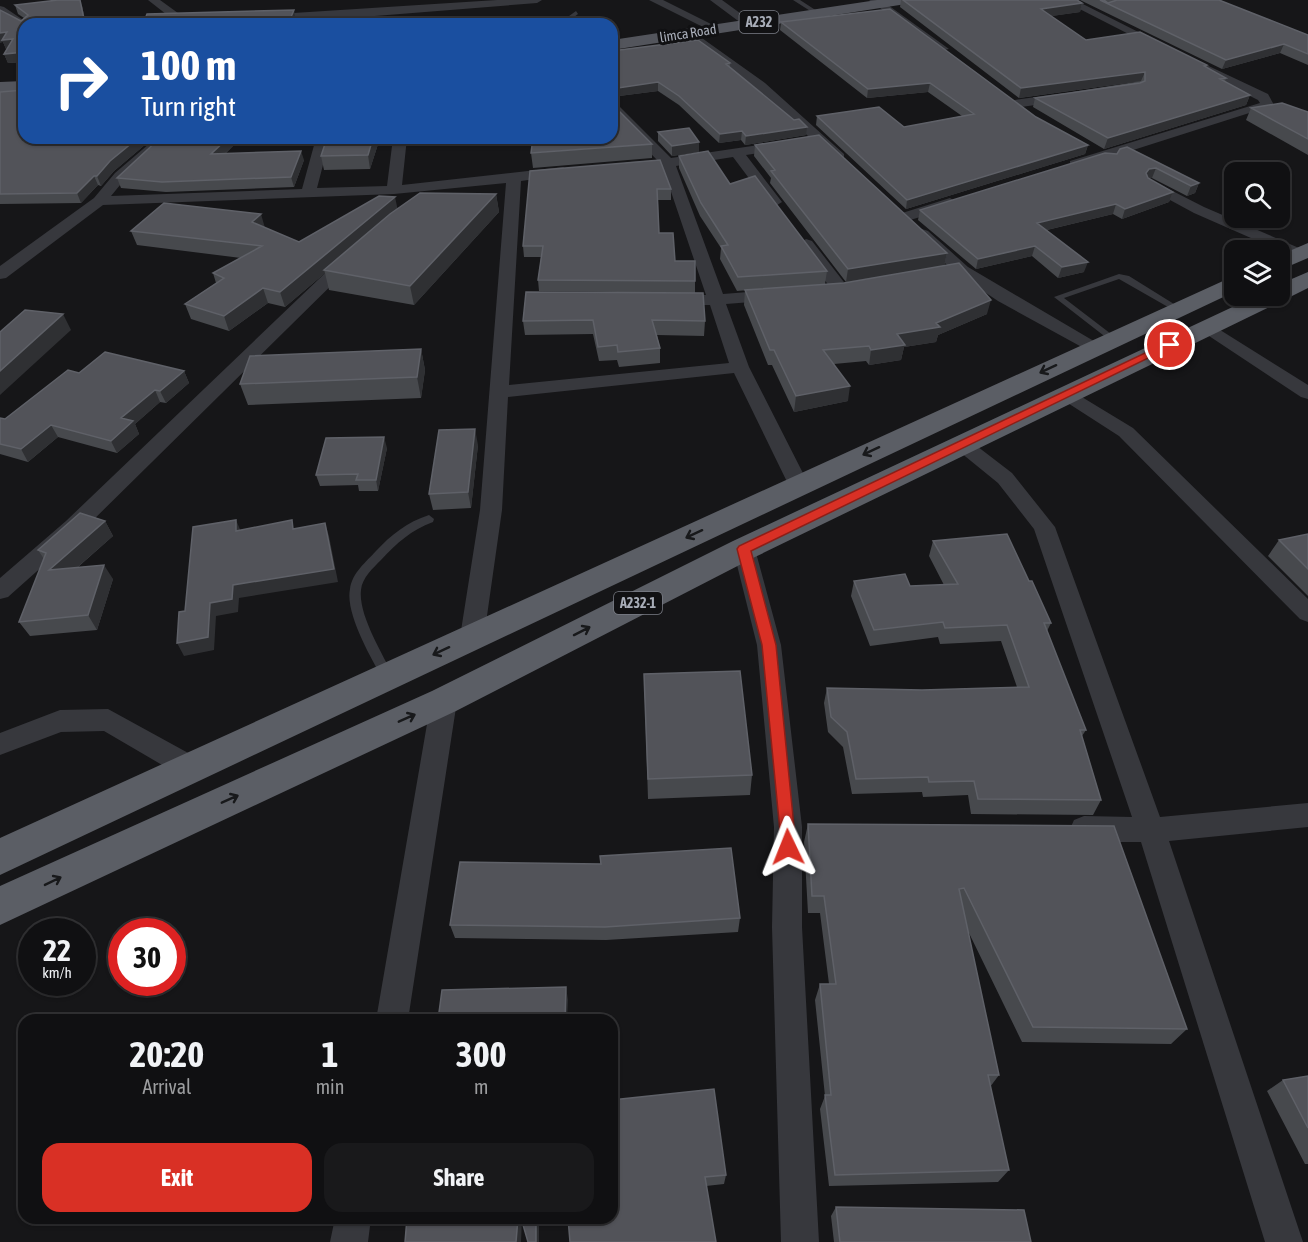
<!DOCTYPE html>
<style>
:root{--surface:#101012;--page:#19191b;--text:#f1f3f6;--muted:#9c9d9f;--line:#303032;--accent:#d93025}
body{margin:0;font-family:"Asap Condensed",sans-serif;background:var(--page);color:var(--text);height:100vh;display:flex;flex-direction:column;font-size:22px;white-space:nowrap}
*{box-sizing:border-box;margin:0}
p{font-size:20px;color:var(--muted)}
.icon{flex:none;width:33px;height:33px;fill:none;stroke:currentColor;stroke-width:2;stroke-linecap:round;stroke-linejoin:round}
.map{position:relative;flex:1;overflow:hidden}
.drawer{position:absolute;left:18px;top:1014px;width:600px;height:210px;display:flex;flex-direction:column;background:var(--surface);border-radius:18px;box-shadow:0 2px 4px #0004,0 0 0 2px var(--line)}
.drawer>*{flex:none}
.banner{position:absolute;left:18px;top:18px;width:600px;height:126px;border-radius:18px;box-shadow:0 2px 4px #0004,0 0 0 2px var(--line);background:#1a4fa0;color:#fff;overflow:hidden}
.fabs{position:absolute;left:1224px;top:162px;display:grid;gap:12px}
.fabs a{display:grid;place-items:center;width:66px;height:66px;border-radius:12px;background:var(--surface);box-shadow:0 2px 4px #0004,0 0 0 2px var(--line);font-size:30px}
.speed{position:absolute;left:18px;top:918px;display:flex;gap:12px;font-size:30px;font-weight:700;text-align:center}
.speed>*{display:grid;place-content:center;width:78px;height:78px;border-radius:50%;background:var(--surface);box-shadow:0 2px 4px #0004,0 0 0 2px var(--line);line-height:1}
.speed small{font-size:15px;font-weight:400}
.speed .limit{border:9px solid #d22;background:#fff;color:#111}
.pin{position:absolute;display:grid;place-items:center;width:51px;height:51px;color:#fff;margin:-26px;border:3px solid #fff;border-radius:50%;box-shadow:0 2px 6px #0007}
.me{position:absolute;width:66px;margin:-33px;rotate:358deg;stroke-linejoin:round;filter:drop-shadow(0 0 4px #0008)}
.turn{display:flex;align-items:center;gap:21px;height:126px;padding:0 24px;font-size:27px}
.turn .icon{width:78px;height:78px;stroke-width:2.5}
.turn b{display:block;font-size:42px;line-height:51px}
.eta{display:flex;justify-content:space-evenly;align-items:center;height:102px;text-align:center}
.eta b{font-size:36px;font-weight:700;line-height:42px}
.primary-button{display:flex;gap:12px;margin-top:auto;padding:12px 24px}
.primary-button a{flex:1;height:69px;border-radius:18px;background:var(--accent);color:#fff;font-size:24px;font-weight:700;line-height:69px;text-align:center}
.primary-button a+a{background:var(--page);color:var(--text)}
.map>svg:first-child{display:block}
</style>
<div class="map">
<svg width="1308" height="1242" viewBox="0 0 1308 1242">
<rect width="100%" height="100%" fill="#161618"/>
<g fill="none" stroke-linecap="round" stroke-linejoin="round">
<path fill="#37383d" fill-rule="evenodd" d="M793 0H800L820 13 815 14Z
M576 11 578 14 565 24H558Z
M1119 274 1129 276 1182 309 1175 311 1119 279 1064 298 1115 337V341L1112 342 1054 297Z
M429 515 434 519 433 522C411 530 397 543 381 560 373 568 362 578 361 590 358 615 383 654 393 676L391 679H383C371 658 345 613 350 589 352 573 366 562 376 551 391 535 407 522 429 515Z"/>
<path fill="#37383d" fill-rule="evenodd" d="M148 0H160L189 21 184 24H110L116 21 171 18Z
M497 0H542L537 3 375 16 262 21 256 18 262 15Z
M649 0H663L721 29 711 31Z
M710 0H722L755 24 745 26Z
M869 0H881L949 49 939 51Z
M1062 0H1075L1168 47 1158 49Z
M0 6 4 7 29 24H24V28L0 14Z
M684 31H692L765 83 844 154V160H834L757 89 684 35Z
M1198 61 1268 94 1274 105 1080 167H1070V161L1260 103 1258 100 1194 68V62Z
M1065 93 1070 94V100L1015 108 1009 104 1015 100Z
M612 103 617 104 671 158 786 141 793 145 786 149 746 155 782 202 774 207 769 205 733 157 676 166 723 294 775 290 784 295 775 300 726 304 749 367 809 485 805 490H791L734 373 508 397 502 510 484 637 481 643 472 646 463 643 460 637 480 510 506 183 394 194 103 205 6 278 0 279V266L94 198 115 173 156 138H171L125 179 111 196 302 189 316 138H330L317 188 387 186 393 138H407L402 185 563 167 570 171 563 175 521 181 509 385 729 363 710 305H672L663 300 672 295H706L663 168 630 170 623 166 630 162 657 160 612 114Z
M1151 180 1204 207 1306 251 1308 254 1300 259 1294 257 1194 213 1146 187 1144 184 1146 181Z
M950 198 958 203 955 206 904 222 896 217 899 214Z
M922 229 928 231 968 267 1104 347 1101 351H1089L998 301 956 273 916 237 914 234Z
M806 239 812 241 847 286 849 290 847 294H835L798 244Z
M350 253 358 258 356 261 82 531 8 597 0 599V578L66 521 344 255Z
M1209 323 1308 385V399L1301 397 1203 332 1200 328 1203 324Z
M1067 388 1133 428 1308 599V622L1300 619 1119 436 1060 398 1057 394Z
M962 438 969 440 1012 473 1055 527 1160 817 1308 803V827L1169 841 1303 1242H1265L1141 842H1084L1074 838 1070 829 1074 820 1084 816 1132 817 1034 529 998 483 955 448 952 444 955 440Z
M744 541 752 543 755 549 781 645 802 827V927L819 1242H781L772 927 774 827 757 645 733 549 736 543Z
M444 691 453 694 457 701 408 1020H376L431 701 435 694Z
M108 709 201 760 205 768 201 776 191 779 181 776 104 731 61 732 0 755V733L60 710Z
M335 1218H371L368 1242H330Z"/>
<path fill="#53555c" fill-rule="evenodd" d="M877 0H913L906 4 612 50V40Z
M24 81V91L0 92V82Z"/>
<path fill="#5b5e65" fill-rule="evenodd" d="M1308 243V258L1280 270V255Z
M1308 272V288L1282 301 755 557 456 711 0 925V886L432 691 733 541 1256 296H1280V284Z
M1234 276V292L0 875V838Z"/>
</g>
<path fill="#47494d" d="M901 0H1077L1082 3 1080 12 1051 16 1086 40 1206 67 1226 78 1225 82 1250 95 1246 105 1104 149 1033 107 1035 98 1141 81 1019 98 900 7Z
M1080 0H1219L1308 35V65L1280 53 1222 69Z
M15 5 82 6 86 24H24V62L8 63 4 54 7 49H6L3 42 24 18 18 14Z
M781 22 1036 117 1088 145 1085 154 906 209 816 125 817 116 904 127 962 116 928 92 867 98 780 30Z
M612 51 730 63V67L806 135 745 145 741 140 719 143 679 105 658 91 619 96 612 89Z
M0 92 24 138H153L114 171 101 186 98 185 81 203 0 204Z
M1251 108 1308 112V155L1246 120Z
M658 132 699 142V152L672 156 658 141Z
M160 138H241L225 154 304 160 294 187 166 192 121 188 117 178Z
M327 138H380L370 169 324 170 321 156Z
M652 144V158L533 168 531 153Z
M755 145 947 253 944 266 846 282 770 183 771 178 754 156Z
M1117 154 1199 183 1195 193 1187 196 1152 178H1148L1173 192 1169 202 1122 219 1113 214 1047 230 1084 272 1058 278 1032 256 976 269 918 220 920 210Z
M679 156 730 184 827 271 825 284 987 314 938 335 936 342 904 347 901 360 869 365 866 361 834 364 848 401 794 412 772 365H768L744 305 745 290 771 288 737 291 720 259 721 248 700 216 679 168Z
M530 171 671 189V200H658L659 233 675 261H695V293L539 291 538 280 541 257H524L523 246Z
M496 194 499 212 414 305 329 290 325 273 285 307 268 303 229 331 191 319 185 304 216 283 213 273 241 258 137 245 131 231 265 228 299 242 398 209Z
M526 292 705 321 704 336 657 335 660 348V363L619 367 617 360 599 361 593 334 525 335 523 321Z
M421 349 425 370 421 398 248 405 240 384Z
M184 371 189 383 166 403 160 402 135 424 139 434 117 453 58 437 28 462 0 454V418L5 419 79 373Z
M478 445 471 508 433 510 429 494Z
M387 448 378 491H359L358 485 320 486 316 475Z
M105 521 113 536 78 567 113 579 97 630 30 636 19 622 44 559 38 550Z
M1308 534V596L1268 556 1279 540Z
M933 541 1029 581 1051 623 1047 631 1086 730 1082 736 1101 800 1093 815 971 814 968 795 923 797 922 792 852 794 843 747 828 732 824 703 827 688 922 690 1017 687 1001 641 940 644 938 637 870 646 851 596 854 581 910 586 944 585 929 556Z
M644 674 752 775 750 795 648 799Z
M808 824 1114 826 1187 1029 1171 1044 1022 1042 968 931 999 1075 990 1087 1009 1170 998 1182 829 1186 820 1109 825 1096 815 1000 820 984H829L820 913H808L804 842Z
M601 864 740 918 738 932 606 940 455 938 450 925Z
M1308 1076V1164H1305L1267 1091 1283 1080Z
M612 1100 726 1175 724 1184 706 1186 612 1218Z
M836 1207 1031 1242H834L831 1216Z"/>
<path fill="#2f3033" d="M80 0 82 6 86 24H85Z
M1082 3 1080 12 1039 18 1041 9Z
M294 10 296 22V24H288Z
M7 32 13 39 16 48 6 49 3 42 0 43V33Z
M1284 44 1280 53 1222 69 1226 60Z
M24 52V62L8 63 4 54Z
M1145 72 1141 81 1019 98 1021 88Z
M658 82V91L619 96 618 88Z
M930 83 928 92 867 98 868 89Z
M1250 95 1246 105 1104 149 1108 138Z
M807 127 806 135 745 145 746 136Z
M742 131 741 140 719 143 720 134Z
M138 138H153L114 171 101 186 97 176 110 161Z
M228 138H241L214 164 211 154Z
M373 138H380L370 169 368 155Z
M497 138H517L516 143 498 145Z
M699 142V152L672 156V146Z
M1088 145 1085 154 906 209 907 200Z
M301 151 304 160 294 187 291 177Z
M1156 168 1152 178 1146 179V173L1149 169Z
M94 176 98 185 81 203 77 193Z
M1199 183 1195 193 1187 196 1191 186Z
M1173 192 1169 202 1122 219 1125 209Z
M496 194 499 212 414 305 410 286Z
M395 197 398 211 324 270 325 273 285 307 280 292Z
M1116 204 1113 214 1034 233 1037 223Z
M261 214 265 228 252 222Z
M1035 246 1032 256 976 269 978 259Z
M947 253 944 266 846 282 848 269Z
M1088 262 1084 272 1058 278 1062 267Z
M263 288 268 303 229 331 224 316Z
M991 300 987 314 938 335 936 342 904 347 901 360 869 365 871 350 897 334 936 323Z
M63 314 71 330 0 395V371Z
M421 349 425 370 421 398 417 377Z
M184 371 189 383 166 403 160 391Z
M850 386 848 401 794 412 796 396Z
M155 390 160 402 135 424 139 434 117 453 111 441 121 418Z
M51 425 58 437 28 462 21 449Z
M475 429 478 445 471 508 468 492Z
M384 437 387 448 378 491 376 480Z
M236 520 242 534 236 531Z
M105 521 113 536 58 584 49 570Z
M325 523 329 536 338 582 239 598 238 612 216 616 214 650 184 656 177 643 210 603 233 585Z
M104 565 113 579 97 630 88 615Z
M566 987 568 1000 567 1020H565Z
M518 1218H522L521 1242H516Z
M536 1218H539V1242H536Z"/>
<path fill="#525359" stroke="#5f6168" stroke-width="1.5" d="M58 0H80L85 24H24V52L4 54 13 39 2 40 7 32 0 33V10L21 21 28 15 15 5Z
M903 0H1077L1082 3 1041 9 1086 40 1140 32 1207 65 1204 66 1226 78 1220 79 1250 95 1108 138 1035 98 1140 83 1145 81V72L1021 88Z
M1100 0H1104L1108 3 1117 0H1219L1308 35V54L1284 44 1226 60Z
M890 9 1036 117 1088 145 907 200 817 116 879 107 904 127 974 114 930 83 868 89 781 22Z
M294 10 288 24H143L147 14Z
M698 40 730 63 726 64 794 120 799 119 807 127 746 136 742 131 720 134 679 96 658 82 618 88 612 81V51Z
M24 90V138H138L110 161 97 176H94L77 193 0 194V92Z
M1282 103 1308 112V139L1251 108Z
M612 104 652 144 531 153 533 138H612Z
M689 128 699 142 672 146 658 132Z
M819 135 947 253 848 269 771 171 775 170 755 145Z
M160 138H228L211 154 301 151 291 177 162 182 117 178Z
M327 138H373L368 155 321 156Z
M1127 147 1199 183 1191 186 1156 168 1149 169 1146 173 1148 178 1173 192 1125 209 1116 204 1037 223 1088 262 1062 267 1035 246 978 259 920 210 1105 153 1117 154 1120 149Z
M708 151 730 184 755 176 827 271 738 277 721 246 728 245 701 203 679 156Z
M660 160 671 189H657L659 233H673L675 261H695V281L538 280 543 246H523L530 171Z
M420 193 496 194 410 286 324 270 390 214Z
M379 196 395 197 280 292 263 288 224 316 185 304 224 278 213 273 262 246 131 231 164 203 261 214 252 222 299 242Z
M959 263 991 300 936 323 940 327 897 334 905 345 871 350 869 346 823 350 850 386 796 396 774 350H770L745 290 844 283Z
M526 292 703 293 705 321 652 320 660 348 618 352 617 345 598 347 593 320 523 321Z
M25 310 63 314 0 371V332Z
M421 349 417 377 240 384 250 356Z
M105 352 184 371 160 391 155 390 121 418 133 421 111 441 51 425 21 449 0 444V418L5 419 68 370 79 373Z
M475 429 468 492 429 494 439 430Z
M384 437 376 480H356L358 474 316 475 326 438Z
M80 513 105 521 49 570 104 565 88 615 19 622 46 553 38 550Z
M236 520V531L292 520 293 529 325 523 334 569 233 585 232 599 210 603 208 637 177 643 179 612 185 611 193 527Z
M1007 534 1029 581H1032L1051 623H1044L1086 730H1080L1101 800 978 799 974 781 929 782 928 777 856 779 847 732 831 717 827 688 922 690 1029 687 1007 625 945 628 943 622 874 630 854 581 905 574 910 586 958 584 933 541Z
M1308 534V569L1279 540Z
M740 671 752 775 648 779 644 674Z
M808 824 1114 826 1187 1029 1033 1027 964 888 959 889 999 1075H988L1009 1170 835 1175 825 1095H831L820 984H836L824 896H812Z
M731 848 740 918 605 927 450 925 460 862 601 864 600 856Z
M566 987 565 1020H438L442 990Z
M1308 1076V1128L1283 1080Z
M714 1089 726 1175 705 1177 716 1242H570L568 1218H612V1100Z
M836 1207 1024 1210 1031 1242H840Z
M407 1218H518L516 1242H405Z
M521 1218H536V1242H528Z"/>
<defs><path id="oneway-shaft" d="M-6 0H5M1.5-3L5.5 0L1.5 3" fill="none" stroke-width="1.6" stroke-linecap="round" stroke-linejoin="round" transform="scale(1.5)"/></defs>
<g stroke="#18191b">
<use href="#oneway-shaft" transform="translate(1048 369) rotate(155)"/>
<use href="#oneway-shaft" transform="translate(871 451) rotate(155)"/>
<use href="#oneway-shaft" transform="translate(694 534) rotate(155)"/>
<use href="#oneway-shaft" transform="translate(582 631) rotate(-27)"/>
<use href="#oneway-shaft" transform="translate(441 651) rotate(155)"/>
<use href="#oneway-shaft" transform="translate(407 718) rotate(-24)"/>
<use href="#oneway-shaft" transform="translate(230 799) rotate(-24)"/>
<use href="#oneway-shaft" transform="translate(53 881) rotate(-26)"/>
</g>
<path fill="#d93025" stroke="#8d1f18" stroke-width="1.5" d="M1166 343 1175 345 751 551 776 645 796 847 793 852 788 854 782 852 762 645 737 549 739 546Z"/>
<g text-anchor="middle" dominant-baseline="central" stroke-width="6" stroke-linejoin="round" paint-order="stroke">
<g fill="#111113" stroke="#7b7e86" stroke-width="1.5">
<rect x="739.5" y="11" width="39" height="22" rx="4.5"/>
<rect x="614" y="592" width="48" height="22" rx="4.5"/>
</g>
<g font-size="14" font-weight="bold" fill="#a8adb8">
<text x="759" y="22">A232</text>
<text x="638" y="603">A232-1</text>
</g>
<g font-size="14" fill="#a8adb8" stroke="#111113">
<text transform="translate(688 33) rotate(-9)">limca Road</text>
</g>
</g>
</svg>
<div class="fabs">
<a><svg class="icon" aria-label="search" viewBox="0 0 24 24"><circle cx="10" cy="10" r="6"/><path d="M15 15l6 6"/></svg></a>
<a><svg class="icon" aria-label="layers" viewBox="0 0 24 24"><path d="M12 4l9 5-9 5-9-5zM3 14l9 5 9-5"/></svg></a>
</div>
<div class="speed"><div>22<small>km/h</small></div><div class="limit">30</div></div>
<div class="pin" style="left:1170px;top:345px;background:#d93025"><svg class="icon" aria-label="arrive" viewBox="0 0 24 24"><path d="M6 21V4h12l-3 4 3 4H6"/></svg></div>
<svg class="me" style="left:788px;top:847px" viewBox="-20 -20 40 40"><path d="M0-17L14 15 0 8-14 15z" fill="#d93025" stroke="#fff" stroke-width="4"/></svg>
<div class="banner">
<div class="turn"><svg class="icon" aria-label="right" viewBox="0 0 24 24"><path d="M7 20v-9h11M14 6l5 5-5 5"/></svg><div><b>100 m</b>Turn right</div></div>
</div>
<section class="drawer">
<div class="eta">
<div><b>20:20</b><p>Arrival</p></div>
<div><b>1</b><p>min</p></div>
<div><b>300</b><p>m</p></div>
</div>
<div class="primary-button"><a>Exit</a><a>Share</a></div>
</section>
</div>
